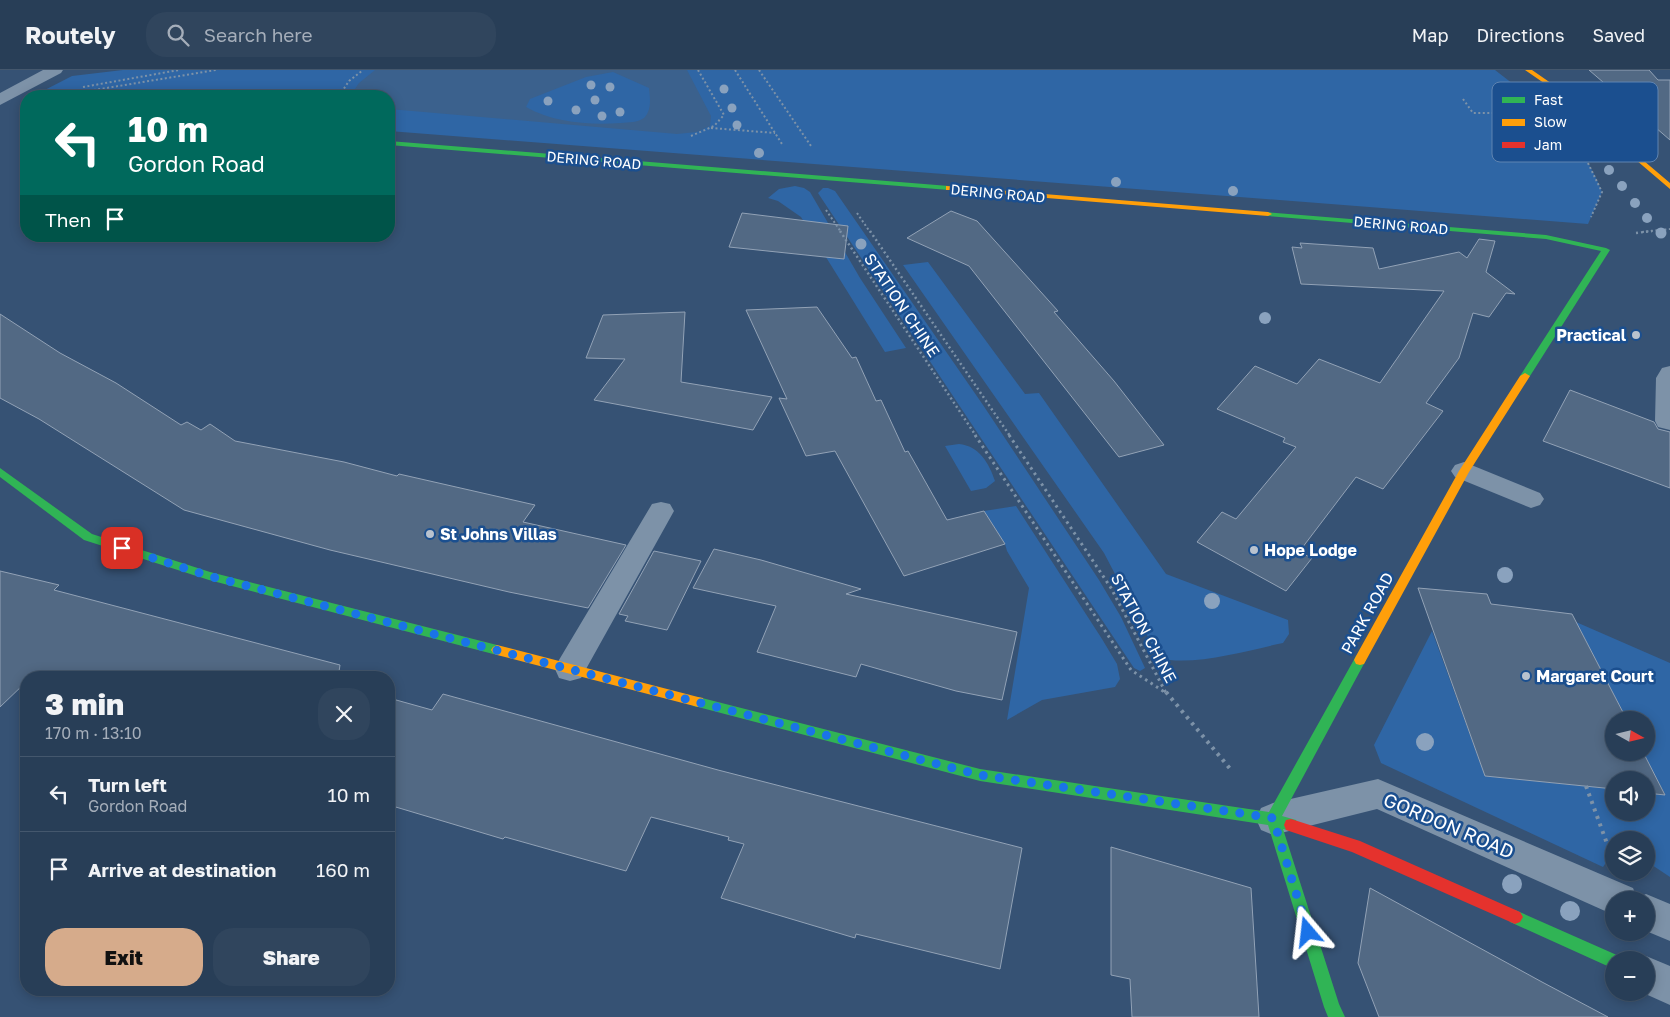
<!DOCTYPE html>
<meta charset="utf-8">
<style>
:root{--surface:#283e57;--page:#30455d;--text:#f1f3f6;--muted:#a5aeba;--line:#44576d;--accent:#d6ab8b}
body{margin:0;font-family:"Golos Text",sans-serif;background:var(--page);color:var(--text);height:100vh;display:flex;flex-direction:column;font-size:19px;white-space:nowrap}
*{box-sizing:border-box;margin:0}
p{font-size:16px;color:var(--muted)}
.icon{flex:none;width:28px;height:28px;fill:none;stroke:currentColor;stroke-width:2;stroke-linecap:round;stroke-linejoin:round}
.map{position:relative;flex:1;overflow:hidden}
.drawer{position:absolute;left:20px;top:601px;width:375px;height:325px;display:flex;flex-direction:column;background:var(--surface);border-radius:20px;box-shadow:0 2px 12px #0003,0 0 0 1px var(--line)}
.drawer>*{flex:none}
.banner{position:absolute;left:20px;top:20px;width:375px;height:152px;border-radius:20px;box-shadow:0 2px 12px #0003,0 0 0 1px var(--line);background:#00695c;color:#fff;overflow:hidden}
.needle{width:32px;rotate:98deg}
.buttons{position:absolute;left:1605px;top:641px;display:grid;gap:10px}
.buttons a{display:grid;place-items:center;width:50px;height:50px;border-radius:50%;background:var(--surface);box-shadow:0 2px 12px #0003,0 0 0 1px var(--line);font-size:25px}
.pin{position:absolute;display:grid;place-items:center;width:42px;height:42px;color:#fff;margin:-21px;border-radius:10px;box-shadow:0 2px 8px #0006}
.me{position:absolute;width:55px;margin:-28px;rotate:343deg;stroke-linejoin:round;filter:drop-shadow(0 0 4px #0008)}
.turn{display:flex;align-items:center;gap:18px;height:105px;padding:0 25px;font-size:22px}
.turn .icon{width:65px;height:65px;stroke-width:2.5}
.turn b{display:block;font-size:35px;line-height:42px}
.then{display:flex;align-items:center;height:48px;padding:0 25px;background:#0003;gap:10px;font-size:19px}
.round{display:grid;place-items:center;flex:none;width:52px;height:52px;border-radius:20px;background:var(--page)}
.head{display:flex;align-items:center;justify-content:space-between;height:85px;padding:0 25px}
h1{font-size:30px;font-weight:800;line-height:38px}
.action{display:flex;gap:10px;margin-top:auto;padding:10px 25px}
.action a{flex:1;height:58px;border-radius:20px;background:var(--accent);color:#111;font-size:20px;font-weight:800;line-height:58px;text-align:center}
.action a+a{background:var(--page);color:var(--text)}
ul{padding:0;list-style:none}
li{display:flex;align-items:center;gap:15px;height:75px;padding:0 25px;border-top:1px solid var(--line)}
li div{flex:1}
li b{display:block;font-size:19px}
li em{font-style:normal}
header{display:flex;align-items:center;gap:30px;box-sizing:border-box;height:70px;padding:0 25px;background:var(--surface);border-bottom:1px solid var(--line)}
header strong{font-size:24px}
nav{display:flex;gap:28px;margin-inline-start:auto;font-size:18px}
.search{width:350px;height:45px;background:var(--page);display:flex;align-items:center;gap:12px;box-sizing:border-box;padding:0 18px;border-radius:20px;color:var(--muted);font-size:19px}
.map>svg:first-child{display:block}
</style>
<header>
<strong>Routely</strong>
<div class="search"><svg class="icon" aria-label="search" viewBox="0 0 24 24"><circle cx="10" cy="10" r="6"/><path d="M15 15l6 6"/></svg>Search here</div>
<nav><a>Map</a><a>Directions</a><a>Saved</a></nav>
</header>
<div class="map">
<svg width="1670" height="947" viewBox="0 0 1670 947">
<rect width="100%" height="100%" fill="#365274"/>
<path fill="#2f66a5" d="M123 0H1495C1542 36 1580 65 1602 122L1588 154 389 61V26H56L37 24 72 6Z
M795 116 804 118 810 122 860 208 906 278 885 282 801 147 778 131 768 128 779 119Z
M823 118H828L835 121 983 335 1099 510 1121 547 1145 598 1140 601 1134 598 818 123Z
M928 192 1025 324 1039 323 1166 504 1288 550 1289 564 1283 573C1249 580 1192 597 1159 588L1104 483 903 195Z
M959 374C979 376 989 393 995 411L986 418 971 421 945 376Z
M1016 436 1102 569 1117 594 1120 609 1115 617 1042 630 1007 650 1029 518 1007 481 1005 474 984 441Z
M1576 552 1670 593V807L1646 791V770H1614V775L1607 774 1611 785 1603 797 1381 693 1374 675 1432 561 1485 706 1614 719V742H1646V723L1665 724 1643 683 1646 682V650H1627Z"/>
<path fill="#3b618d" fill-rule="evenodd" d="M375 0H687L711 46 710 56 697 62 677 64 389 39V26H350L359 13ZM613 2 649 18C650 28 652 40 644 48 637 53 629 52 621 53 588 55 555 53 526 37L530 29 586 7Z"/>
<path fill="#526984" stroke="#92a2b6" d="M1589 0H1649L1658 10H1670V70Z
M951 141 977 151 1058 241 1054 242 1114 311 1164 375 1119 387 969 196 907 168Z
M742 143 848 156 844 189 729 177Z
M1479 169 1495 171 1486 202 1515 224 1506 223 1489 247 1473 243 1459 288 1426 333 1443 341 1383 419 1356 407 1299 482 1312 488 1286 521 1197 472 1222 442 1236 449 1296 377 1283 372 1285 368 1217 339 1255 296 1297 314 1319 289 1380 313 1444 221 1301 214 1292 177 1302 178 1300 173 1373 178 1379 199 1459 182 1467 188Z
M817 237 852 288 856 287 876 331 881 330 905 382 908 381 947 450 984 441 1005 474 904 506 835 381 806 386 779 328 787 329 746 240Z
M685 242 681 312 772 327 753 360 594 330 625 289 586 288 603 245Z
M0 244 60 283 116 313 181 355 187 352 201 360 210 354 235 371 344 392 397 406 399 404 535 435 523 452 626 475 588 538 509 522 330 480 184 440 39 349 0 328Z
M1570 320 1654 352 1658 359 1670 362V418L1543 371Z
M714 479 761 490 861 519 846 524 1017 562 1002 630 956 621 861 594 856 607 757 582 776 536 693 518Z
M654 481 701 491 667 560 625 551 628 546 619 544Z
M0 501 59 515 54 520 340 595 338 608H26V612L0 637Z
M1418 518 1487 524 1491 534 1572 544 1627 650H1614V682H1643L1665 725 1646 723V710H1614V719L1485 706Z
M443 624 718 700 1022 778 1000 899 856 864 855 868 721 828 744 774 728 770 729 767 651 747 626 801 505 767 503 769 389 735V628L432 640Z
M1111 777 1251 818 1259 947H1132L1130 909 1111 905Z
M1370 818 1542 912 1608 947H1379L1358 893Z"/>
<g fill="none" stroke-linecap="round" stroke-linejoin="round">
<path stroke="#7d92a8" stroke-width="2" stroke-dasharray="2 2.5" stroke-linecap="butt" d="M735 0 782 74
M759 0 811 76
M83 17 179 0
M76 23 216 0
M339 26 349 11 363 0
M1463 29 1473 43H1534
M711 58 775 63
M691 66 714 56 724 45 698 0
M1586 89 1602 122 1591 147
M826 140 841 162
M857 143 870 162
M1642 162 1670 159"/>
<path stroke="#7d92a8" stroke-width="2.5" stroke-dasharray="2 3" stroke-linecap="butt" d="M840 161 976 366
M870 161 1010 366
M1636 163 1652 161"/>
<path stroke="#7d92a8" stroke-width="3" stroke-dasharray="2.5 4" stroke-linecap="butt" d="M975 365 1131 600 1166 623
M1009 365 1111 518 1166 623"/>
<path stroke="#7d92a8" stroke-width="4" stroke-dasharray="3 5" stroke-linecap="butt" d="M1166 622 1232 701
M1586 716 1609 779"/>
<path fill="#7d92a8" fill-rule="evenodd" d="M1670 296V360L1658 357 1655 351 1656 308 1662 298Z
M1464 392 1540 423 1544 429 1540 435 1531 438 1455 407 1451 401 1455 395Z
M661 432 670 434 674 441 581 608 570 611 559 608 555 599 559 590 652 434Z"/>
<path fill="#7d92a8" fill-rule="evenodd" d="M43 0H63L61 3 0 35V23Z
M1378 709 1633 818 1637 828 1646 824 1670 834V871L1646 861V830H1614V845L1377 739 1273 765 1261 760 1256 749 1261 738 1273 733Z
M1646 886 1670 896V935L1641 922H1646V890H1636Z"/>
<path fill="#30b455" fill-rule="evenodd" d="M389 71 949 116 953 118 949 120 389 75Z
M1265 142 1546 165 1606 178 1610 180 1530 306 1525 309 1520 306 1601 181 1546 169 1268 146 1264 144Z
M0 398 92 464 210 502 497 575 501 577 503 580 501 583 497 585 209 510 84 470 0 407Z
M1360 585 1364 586 1366 590 1282 746 1296 750 1298 755 1296 760 1291 761 1283 759 1339 934 1345 947H1328L1324 937 1268 755 980 711 698 637 693 636 692 632 693 628 698 627 980 699 1269 742 1356 586Z
M1515 840 1619 886 1621 890H1614V899L1510 852 1507 847 1510 842Z"/>
<path fill="#ff9f0a" fill-rule="evenodd" d="M1525 0H1532L1558 18 1670 113V119L1554 20Z
M946 116 1268 142 1272 144 1268 146 949 120H946Z
M1525 303 1530 306 1469 402 1364 594 1360 595 1356 594 1354 590 1356 586 1459 401 1520 306Z
M497 575 698 627 703 628 704 632 703 636 698 637 497 585 493 583 491 580 493 577Z"/>
<path fill="#e5322d" fill-rule="evenodd" d="M1291 749 1360 771 1520 842 1523 847 1520 852 1515 854 1352 782 1286 760 1284 755 1286 750Z"/>
</g>
<g fill="#8aa2be">
<circle cx="591" cy="15" r="4.5"/>
<circle cx="610" cy="17" r="4.5"/>
<circle cx="724" cy="19" r="4.5"/>
<circle cx="595" cy="30" r="4.5"/>
<circle cx="548" cy="31" r="4.5"/>
<circle cx="732" cy="38" r="4.5"/>
<circle cx="576" cy="40" r="4.5"/>
<circle cx="620" cy="42" r="4.5"/>
<circle cx="602" cy="46" r="4.5"/>
<circle cx="737" cy="55" r="4.5"/>
<circle cx="759" cy="83" r="5"/>
<circle cx="1609" cy="100" r="5"/>
<circle cx="1116" cy="112" r="5"/>
<circle cx="1622" cy="116" r="5"/>
<circle cx="1233" cy="121" r="5"/>
<circle cx="1635" cy="133" r="5"/>
<circle cx="1647" cy="148" r="5"/>
<circle cx="1661" cy="163" r="5.5"/>
<circle cx="861" cy="174" r="5.5"/>
<circle cx="1265" cy="248" r="6"/>
<circle cx="1505" cy="505" r="8"/>
<circle cx="1212" cy="531" r="8"/>
<circle cx="1425" cy="672" r="9"/>
<circle cx="1512" cy="814" r="10"/>
<circle cx="1570" cy="841" r="10"/>
</g>
<g fill="none" stroke-linecap="round" stroke-linejoin="round">
<path stroke="#1a73e8" stroke-width="9" stroke-dasharray="0 16.2" d="M122 478 209 506 980 705 1273 748 1308 862"/>
</g>
<g fill="#b9c2ce" stroke="#1b4f8f" stroke-width="2">
<circle cx="1636" cy="265" r="5"/>
<circle cx="430" cy="464" r="5"/>
<circle cx="1254" cy="480" r="5"/>
<circle cx="1526" cy="606" r="5"/>
</g>
<g text-anchor="middle" dominant-baseline="central" stroke-width="5" stroke-linejoin="round" paint-order="stroke">
<g font-size="14" fill="#fff" stroke="#1b4f8f">
<text transform="translate(594 90) rotate(5)">DERING ROAD</text>
<text transform="translate(998 123) rotate(5)">DERING ROAD</text>
<text transform="translate(1401 155) rotate(5)">DERING ROAD</text>
</g>
<g font-size="16" fill="#fff" stroke="#1b4f8f">
<text transform="translate(902 235) rotate(56)">STATION CHINE</text>
<text transform="translate(1367 543) rotate(-61)">PARK ROAD</text>
<text transform="translate(1144 558) rotate(62)">STATION CHINE</text>
</g>
<g font-size="16" font-weight="bold" fill="#fff" stroke="#1b4f8f" text-anchor="start">
<text x="1626" y="265" text-anchor="end">Practical</text>
<text x="440" y="464">St Johns Villas</text>
<text x="1264" y="480">Hope Lodge</text>
<text x="1536" y="606">Margaret Court</text>
</g>
<g font-size="19" fill="#fff" stroke="#1b4f8f">
<text transform="translate(1449 755) rotate(23)">GORDON ROAD</text>
</g>
</g>
<rect x="1492" y="12" width="166" height="80" rx="8" fill="#1b4f8f" stroke="#5f84b1" stroke-width="1"/>
<rect x="1502" y="27" width="23" height="6" fill="#30b455"/>
<rect x="1502" y="49" width="23" height="7" fill="#ff9f0a"/>
<rect x="1502" y="72" width="23" height="6" fill="#e5322d"/>
<g font-size="14" fill="#fff">
<text x="1534" y="35">Fast</text>
<text x="1534" y="57">Slow</text>
<text x="1534" y="80">Jam</text>
</g>
</svg>
<div class="buttons">
<a><svg class="needle" viewBox="-14 -14 28 28"><path d="M0-13l5 13h-10z" fill="#e53935"/><path d="M0 13l5-13h-10z" fill="#a5aeba"/></svg></a>
<a><svg class="icon" aria-label="sound" viewBox="0 0 24 24"><path d="M4 9h4l5-4v14l-5-4H4zM17 9q2 3 0 6"/></svg></a>
<a><svg class="icon" aria-label="layers" viewBox="0 0 24 24"><path d="M12 4l9 5-9 5-9-5zM3 14l9 5 9-5"/></svg></a>
<a>+</a>
<a>−</a>
</div>
<div class="pin" style="left:122px;top:478px;background:#d93025"><svg class="icon" aria-label="arrive" viewBox="0 0 24 24"><path d="M6 21V4h12l-3 4 3 4H6"/></svg></div>
<svg class="me" style="left:1308px;top:862px" viewBox="-20 -20 40 40"><path d="M0-17L14 15 0 8-14 15z" fill="#1a73e8" stroke="#fff" stroke-width="4"/></svg>
<div class="banner">
<div class="turn"><svg class="icon" aria-label="left" viewBox="0 0 24 24"><path d="M17 20v-9H6M10 6l-5 5 5 5"/></svg><div><b>10 m</b>Gordon Road</div></div>
<div class="then">Then<svg class="icon" aria-label="arrive" viewBox="0 0 24 24"><path d="M6 21V4h12l-3 4 3 4H6"/></svg></div>
</div>
<section class="drawer">
<div class="head"><div><h1>3 min</h1><p>170 m · 13:10</p></div><a class="round"><svg class="icon" aria-label="close" viewBox="0 0 24 24"><path d="M6 6l12 12M18 6L6 18"/></svg></a></div>
<ul>
<li><svg class="icon" aria-label="left" viewBox="0 0 24 24"><path d="M17 20v-9H6M10 6l-5 5 5 5"/></svg><div><b>Turn left</b><p>Gordon Road</p></div><em>10 m</em></li>
<li><svg class="icon" aria-label="arrive" viewBox="0 0 24 24"><path d="M6 21V4h12l-3 4 3 4H6"/></svg><div><b>Arrive at destination</b></div><em>160 m</em></li>
</ul>
<div class="action"><a>Exit</a><a>Share</a></div>
</section>
</div>
